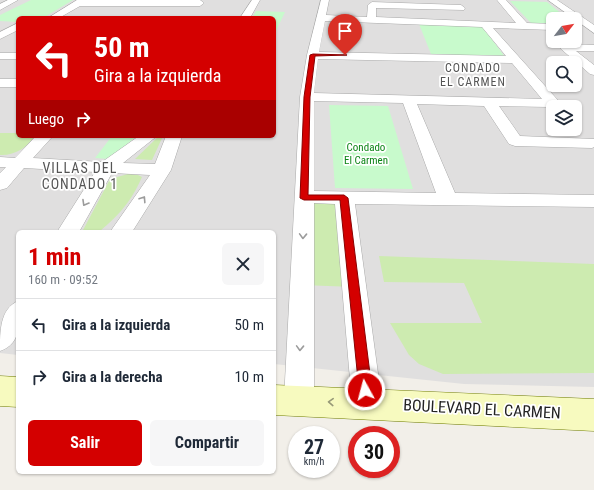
<!DOCTYPE html>
<html lang="es">
<meta charset="utf-8">
<style>
:root{--surface:#fff;--page:#f6f6f7;--text:#1f2937;--muted:#747a83;--line:#e0e1e3;--accent:#d40000}
body{margin:0;font-family:"Roboto Condensed",sans-serif;background:var(--page);color:var(--text);height:100vh;display:flex;flex-direction:column;font-size:15px;white-space:nowrap}
*{box-sizing:border-box;margin:0}
p{font-size:13px;color:var(--muted)}
.icon{flex:none;width:22px;height:22px;fill:none;stroke:currentColor;stroke-width:2;stroke-linecap:round;stroke-linejoin:round}
.map{position:relative;flex:1;overflow:hidden}
.drawer{position:absolute;left:16px;top:230px;width:260px;height:244px;display:flex;flex-direction:column;background:var(--surface);border-radius:6px;box-shadow:0 1px 3px #0004}
.drawer>*{flex:none}
.hud{position:absolute;left:16px;top:16px;width:260px;height:122px;border-radius:6px;box-shadow:0 1px 3px #0004;background:#d40000;color:#fff;overflow:hidden}
.needle{width:26px;rotate:59deg}
.controls{position:absolute;left:546px;top:12px;display:grid;gap:8px}
.controls a{display:grid;place-items:center;width:36px;height:36px;border-radius:6px;background:var(--surface);box-shadow:0 1px 3px #0004;font-size:20px}
.speed{position:absolute;left:288px;top:426px;display:flex;gap:8px;font-size:20px;font-weight:700;text-align:center}
.speed>*{display:grid;place-content:center;width:52px;height:52px;border-radius:50%;background:var(--surface);box-shadow:0 1px 3px #0004;line-height:1}
.speed small{font-size:10px;font-weight:400}
.speed .limit{border:6px solid #d22;background:#fff;color:#111}
.pin{position:absolute;display:grid;place-items:center;width:34px;height:34px;color:#fff;margin:-41px -17px;border-radius:50% 50% 50% 0;rotate:-45deg;box-shadow:0 0 4px #0007}
.pin .icon{rotate:45deg}
.me{position:absolute;width:44px;margin:-22px;rotate:353deg;stroke-linejoin:round;filter:drop-shadow(0 0 3px #0008)}
.turn{display:flex;align-items:center;gap:14px;height:84px;padding:0 12px;font-size:18px}
.turn .icon{width:52px;height:52px;stroke-width:2.5}
.turn b{display:block;font-size:28px;line-height:34px}
.then{display:flex;align-items:center;height:38px;padding:0 12px;background:#0003;gap:8px;font-size:15px}
.round{display:grid;place-items:center;flex:none;width:42px;height:42px;border-radius:6px;background:var(--page)}
.overview{display:flex;align-items:center;justify-content:space-between;height:68px;padding:0 12px}
h1{font-size:24px;font-weight:700;line-height:30px;color:var(--accent)}
.action{display:flex;gap:8px;margin-top:auto;padding:8px 12px}
.action a{flex:1;height:46px;border-radius:6px;background:var(--accent);color:#fff;font-size:16px;font-weight:700;line-height:46px;text-align:center}
.action a+a{background:var(--page);color:var(--text)}
ul{padding:0;list-style:none}
li{display:flex;align-items:center;gap:12px;height:52px;padding:0 12px;border-top:1px solid var(--line)}
li div{flex:1}
li b{display:block;font-size:15px}
li em{font-style:normal}
.map>svg:first-child{display:block}
</style>
<div class="map">
<svg width="594" height="490" viewBox="0 0 594 490">
<rect width="100%" height="100%" fill="#f2efe9"/>
<path fill="#e0dfdf" fill-rule="evenodd" d="M0 0H594V387L464 384 274 364V232H18V355L0 353ZM18 18H274V136H18ZM553 19H575V41H553ZM553 63H575V85H553ZM553 107H575V129H553Z"/>
<path fill="#cdebb0" d="M0 133H18V136H36C28 147 14 156 0 155Z
M159 136H163L152 160 135 159Z
M128 174 138 175 142 177C131 202 119 215 99 232H82L110 179Z
M304 197 344 198 354 287 302 285Z
M379 256 594 264V373L443 374 419 364 409 355 390 323H482L464 283 384 282Z"/>
<path fill="#c8facc" d="M31 0H73L43 18H18V22L0 21V15Z
M510 1 547 2 568 19H553V23H531Z
M256 11 285 12 276 31H274V18H252Z
M419 24 482 26 505 57 431 54Z
M329 105 388 106 413 189 335 188Z
M112 136H137L109 159 95 158Z"/>
<g fill="none" stroke-linecap="round" stroke-linejoin="round">
<defs>
<path id="street" d="M8 0H18L0 10V4Z
M77 0H200L204 3 200 6H80L59 18H48Z
M252 0H260L250 18H240Z
M321 0H329L326 15 367 17 368 5 372 2 461 5 465 8 464 10 376 8V17L516 23 497 0H506L527 23 553 24V30L493 28 564 107H553V110L549 107 499 106 520 136 594 139V147L592 148 515 146 509 144 484 106 417 104 455 193 594 195V207L355 204 382 403 378 414 367 418 356 414 352 403 335 204 314 203V400L310 411 299 415 288 411 284 400 300 97 307 55ZM325 21 482 27 506 56 319 52ZM318 59 512 63 542 99 314 93ZM314 101 403 103 436 193 314 191Z
M548 0H557L594 25V33Z
M18 23V30L0 39V32Z
M565 44 594 45V51H576L594 65V75L590 74 561 49 560 47 561 45Z
M0 53H18V59H0Z
M0 79H18V87H0Z
M36 136H53L33 158 102 162 139 136H157L123 163 155 164 166 136H182L171 170 132 232H110L150 175 112 173 79 232H57L95 172 24 168 7 188 0 190V173L6 167H0V157L15 158Z
M18 301C18 322 23 343 0 351 0 331 0 309 18 301Z"/>
<path id="secondary" d="M0 376 18 377V407L0 406Z
M274 385 594 399V431L274 415Z"/>
</defs>
<use href="#street" stroke="#a9a9a9" stroke-width="1"/>
<use href="#secondary" stroke="#707d05" stroke-width="1"/>
<use href="#street" fill="#fff" fill-rule="evenodd"/>
<use href="#secondary" fill="#f7fabf" fill-rule="evenodd"/>
</g>
<defs><path id="oneway-chevron" d="M-2-3.5L2.5 0L-2 3.5" fill="none" stroke-width="1.6" stroke-linecap="round" stroke-linejoin="round"/></defs>
<g stroke="#9c9c9c">
<use href="#oneway-chevron" transform="translate(143 199) rotate(-57)"/>
<use href="#oneway-chevron" transform="translate(85 203) rotate(120)"/>
<use href="#oneway-chevron" transform="translate(303 236) rotate(92)"/>
<use href="#oneway-chevron" transform="translate(300 348) rotate(92)"/>
</g>
<use stroke="#979978" href="#oneway-chevron" transform="translate(331 402) rotate(-177)"/>
<path fill="#d40000" stroke="#8a0000" d="M313 54 347 55 315 56 310 97 308 195H344L348 198 372 390 370 394 365 396 361 394 359 390 340 200H304L300 198 304 97 310 55Z"/>
<g text-anchor="middle" dominant-baseline="central" stroke-width="3.5" stroke-linejoin="round" paint-order="stroke">
<g font-size="11" fill="#0c8416" stroke="#fff">
<text x="366" y="147">Condado<tspan x="366" dy="13">El Carmen</tspan></text>
</g>
<g font-size="12" letter-spacing="1" fill="#555" stroke="#fff">
<text x="473" y="68">CONDADO<tspan x="473" dy="14">EL CARMEN</tspan></text>
</g>
<g font-size="14" letter-spacing="1" fill="#555" stroke="#fff">
<text x="80" y="168">VILLAS DEL<tspan x="80" dy="16">CONDADO 1</tspan></text>
</g>
<g font-size="16" fill="#222" stroke="#fff">
<text transform="translate(482 409) rotate(3)">BOULEVARD EL CARMEN</text>
</g>
</g>
</svg>
<div class="controls">
<a><svg class="needle" viewBox="-14 -14 28 28"><path d="M0-13l5 13h-10z" fill="#e53935"/><path d="M0 13l5-13h-10z" fill="#747a83"/></svg></a>
<a><svg class="icon" aria-label="search" viewBox="0 0 24 24"><circle cx="10" cy="10" r="6"/><path d="M15 15l6 6"/></svg></a>
<a><svg class="icon" aria-label="layers" viewBox="0 0 24 24"><path d="M12 4l9 5-9 5-9-5zM3 14l9 5 9-5"/></svg></a>
</div>
<div class="speed"><div>27<small>km/h</small></div><div class="limit">30</div></div>
<div class="pin" style="left:345px;top:55px;background:#d93025"><svg class="icon" aria-label="arrive" viewBox="0 0 24 24"><path d="M6 21V4h12l-3 4 3 4H6"/></svg></div>
<svg class="me" style="left:365px;top:390px" viewBox="-20 -20 40 40"><circle r="17" fill="#d40000" stroke="#fff" stroke-width="3"/><path d="M0-11L8 9 0 5-8 9z" fill="#fff"/></svg>
<div class="hud">
<div class="turn"><svg class="icon" aria-label="left" viewBox="0 0 24 24"><path d="M17 20v-9H6M10 6l-5 5 5 5"/></svg><div><b>50 m</b>Gira a la izquierda</div></div>
<div class="then">Luego<svg class="icon" aria-label="right" viewBox="0 0 24 24"><path d="M7 20v-9h11M14 6l5 5-5 5"/></svg></div>
</div>
<section class="drawer">
<div class="overview"><div><h1>1 min</h1><p>160 m · 09:52</p></div><a class="round"><svg class="icon" aria-label="close" viewBox="0 0 24 24"><path d="M6 6l12 12M18 6L6 18"/></svg></a></div>
<ul>
<li><svg class="icon" aria-label="left" viewBox="0 0 24 24"><path d="M17 20v-9H6M10 6l-5 5 5 5"/></svg><div><b>Gira a la izquierda</b></div><em>50 m</em></li>
<li><svg class="icon" aria-label="right" viewBox="0 0 24 24"><path d="M7 20v-9h11M14 6l5 5-5 5"/></svg><div><b>Gira a la derecha</b></div><em>10 m</em></li>
</ul>
<div class="action"><a>Salir</a><a>Compartir</a></div>
</section>
</div>
